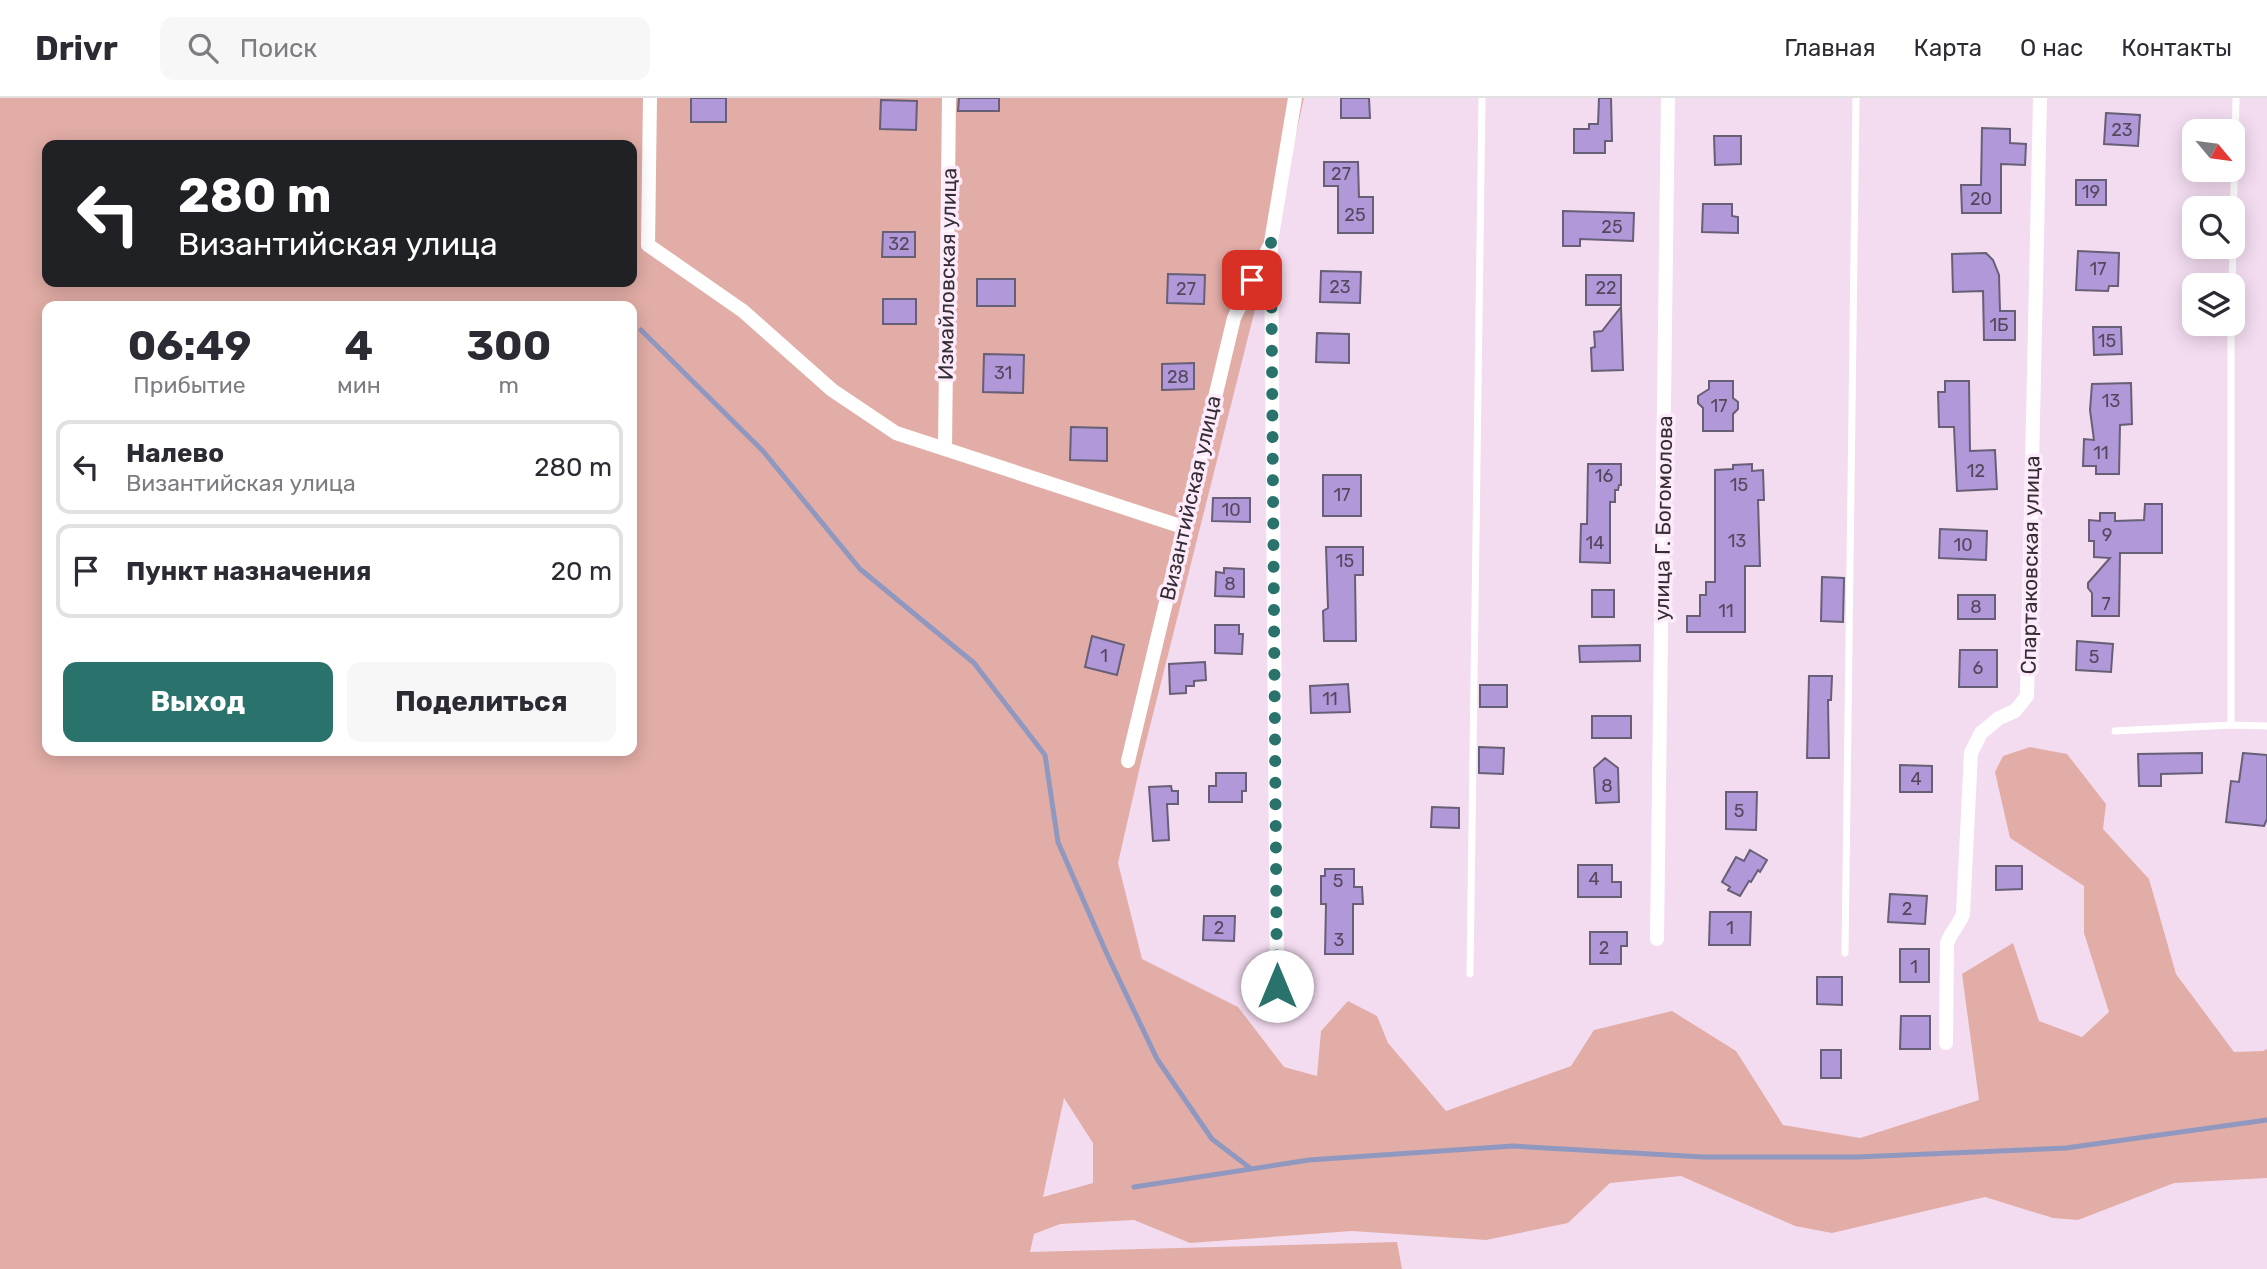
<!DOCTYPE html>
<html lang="ru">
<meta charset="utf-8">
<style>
:root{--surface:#fff;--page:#f7f7f7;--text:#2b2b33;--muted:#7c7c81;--line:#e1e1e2;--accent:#2a726c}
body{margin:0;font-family:Rubik,sans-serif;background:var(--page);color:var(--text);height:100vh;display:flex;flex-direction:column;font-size:26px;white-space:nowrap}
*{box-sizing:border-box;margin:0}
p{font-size:23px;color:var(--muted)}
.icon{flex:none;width:38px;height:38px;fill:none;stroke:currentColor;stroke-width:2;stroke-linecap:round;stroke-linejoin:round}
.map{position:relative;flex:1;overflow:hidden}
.side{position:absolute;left:42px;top:203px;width:595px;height:455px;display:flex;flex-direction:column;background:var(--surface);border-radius:14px;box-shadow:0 4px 18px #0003}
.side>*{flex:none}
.hud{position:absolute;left:42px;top:42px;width:595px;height:147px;border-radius:14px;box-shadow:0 4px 18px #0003;background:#202124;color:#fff;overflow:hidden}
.needle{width:46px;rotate:119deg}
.fabs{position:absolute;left:2182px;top:21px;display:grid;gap:14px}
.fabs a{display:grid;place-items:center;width:63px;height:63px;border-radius:14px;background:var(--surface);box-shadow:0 4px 18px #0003;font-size:35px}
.pin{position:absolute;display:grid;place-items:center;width:60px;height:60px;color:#fff;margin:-30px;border-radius:14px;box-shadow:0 4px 10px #0006}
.me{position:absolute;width:77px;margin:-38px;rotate:0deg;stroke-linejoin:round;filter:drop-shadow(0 0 5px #0008)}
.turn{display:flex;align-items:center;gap:24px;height:147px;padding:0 21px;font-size:32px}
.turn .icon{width:91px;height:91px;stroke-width:2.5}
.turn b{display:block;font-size:49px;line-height:60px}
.eta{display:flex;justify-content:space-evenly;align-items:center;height:119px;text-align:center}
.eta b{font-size:42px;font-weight:700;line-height:49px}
.button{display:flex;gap:14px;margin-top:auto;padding:14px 21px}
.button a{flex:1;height:80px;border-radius:14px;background:var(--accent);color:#fff;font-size:28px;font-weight:700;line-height:80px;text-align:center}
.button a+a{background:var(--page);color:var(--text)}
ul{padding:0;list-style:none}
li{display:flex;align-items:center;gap:21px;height:94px;margin:0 14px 10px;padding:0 7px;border:4px solid var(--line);border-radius:14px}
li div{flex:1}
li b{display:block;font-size:26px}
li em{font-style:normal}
header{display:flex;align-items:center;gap:42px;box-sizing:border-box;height:98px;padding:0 35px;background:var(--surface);border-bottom:2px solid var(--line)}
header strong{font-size:33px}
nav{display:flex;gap:38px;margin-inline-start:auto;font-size:24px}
.search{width:490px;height:63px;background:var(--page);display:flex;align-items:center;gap:18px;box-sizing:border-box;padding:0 24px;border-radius:14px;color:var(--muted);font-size:26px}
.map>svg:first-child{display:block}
</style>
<header>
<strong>Drivr</strong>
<div class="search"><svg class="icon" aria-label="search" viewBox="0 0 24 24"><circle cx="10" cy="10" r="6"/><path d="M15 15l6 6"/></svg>Поиск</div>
<nav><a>Главная</a><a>Карта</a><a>О нас</a><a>Контакты</a></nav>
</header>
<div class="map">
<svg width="2267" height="1171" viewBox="0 0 2267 1171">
<rect width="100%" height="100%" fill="#f3dcf0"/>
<path fill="#e2ada6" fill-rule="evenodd" d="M0 0H1304L1272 144 1141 664 1118 765 1142 861 1238 909 1284 969 1317 978 1321 933 1348 903 1377 918 1388 945 1446 1013 1571 968 1594 932 1672 913 1736 953 1783 1027 1860 1040 1979 1002 1962 876 2013 845 2039 923 2082 939 2109 914 2084 835V788L2010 740 1995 674 2003 658 2030 649 2067 656 2106 706 2103 731 2149 781 2176 876 2234 954 2263 953 2267 951V1080L2174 1085 2078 1122 2053 1120 1985 1099 1832 1135 1795 1128 1681 1078 1610 1085 1568 1125 1486 1142 1352 1133 1190 1145 1134 1122 1060 1126 1034 1136 1030 1154 1397 1144 1402 1171H0ZM47 47H632V184H47ZM47 208H632V653H47ZM1064 1000 1093 1045V1085L1043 1099Z"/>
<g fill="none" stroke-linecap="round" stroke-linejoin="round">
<path stroke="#9198c0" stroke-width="5" d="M641 232 763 353 860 471 974 565 1045 657 1058 744 1106 854 1157 961 1212 1041 1250 1070
M1134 1089 1309 1062 1513 1048 1703 1059H1857L2066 1050 2267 1022"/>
</g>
<path fill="#b098d9" stroke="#675f76" stroke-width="2" d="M691 0H726V24H691Z
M959 0H999V13H958Z
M1341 0H1369L1370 20H1341Z
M1599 0H1611L1612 43H1605V55H1574V31H1589V26H1598Z
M881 2 917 3 916 32 880 31Z
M2106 15 2140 17 2138 48 2104 46Z
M1982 30 2010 31V45L2026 46 2025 67 2001 66V115H1962L1961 87H1981Z
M1714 38H1741V66L1715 67Z
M1324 64H1358L1359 99H1373V135H1338V88H1324Z
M2076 82H2106V107H2076Z
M1703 106H1732V118L1738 119V135L1702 134Z
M1563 113 1634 115 1633 143 1580 141V148H1563Z
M883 134H915V159H882Z
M2078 153 2119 155 2118 188H2109L2108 193 2076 192Z
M1986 155 1993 162 1999 177 2000 213H2015V242H1984L1983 193 1953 194 1952 156Z
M1321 173 1361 174 1360 205 1320 204Z
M1168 176 1205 177 1204 206 1167 205Z
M1586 177H1621V207H1586Z
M977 181H1015V208H977Z
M883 201H916V226H883Z
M1621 209 1623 272 1592 273 1591 250 1595 249 1594 234 1602 233Z
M2093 229H2121L2122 256 2094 257Z
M1317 235 1349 236V265L1316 264Z
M984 256 1024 257 1023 295 983 294Z
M1194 265V291L1162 292V266Z
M1709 283H1733V300L1738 304V311L1733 316V333H1703V310L1698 305V298L1709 291Z
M1945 283H1969L1970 353 1995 352 1997 391 1957 393 1954 329H1939L1938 294H1945Z
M2131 285 2132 326 2120 327 2119 376H2096V368H2083L2084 341 2094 342 2090 312 2092 286Z
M1071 329 1107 330V363L1070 362Z
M1588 366H1621V387H1619L1618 392H1615V404H1610V465L1580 464 1581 426H1587Z
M1752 366V373L1763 372 1764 402H1758L1760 468H1745V534H1687V518H1700V497H1706V484H1715V372L1733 371V367Z
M1323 377H1361V418H1323Z
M1213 400H1250V424L1212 423Z
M2145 406H2162V455H2120L2119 518H2092V495L2088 490V485L2110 460 2094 459V443H2089V422L2100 423V415H2115V423L2144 422Z
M1940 431 1987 433 1986 462 1939 460Z
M1326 449H1363V477H1355L1356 543H1324L1323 513 1328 510Z
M1224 470 1244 471V499L1215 498 1216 474 1224 475Z
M1822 479 1844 480 1843 524 1821 523Z
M1592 492H1614V519H1592Z
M1958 497H1995V521H1958Z
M1215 527H1239V536H1243L1242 556 1215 555Z
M1092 538 1124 547 1117 577 1085 569Z
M2077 543 2113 546 2111 574 2076 572Z
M1640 547V563L1580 564 1579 548Z
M1960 552H1997V589H1959Z
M1205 564 1206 582 1194 583V588H1186V595L1170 596 1169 566Z
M1809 578H1832L1831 602H1828L1829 660H1807Z
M1348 586 1350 614 1311 615 1310 588Z
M1480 587H1507V609H1480Z
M1592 618H1631V640H1592Z
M1479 649 1504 650 1503 676 1479 675Z
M2202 655V675L2161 676V688H2139L2138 656Z
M2243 655 2267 657V721L2264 728 2226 724 2231 683 2239 684Z
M1605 660 1618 670 1619 704 1596 705 1594 670Z
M1900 667 1932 668V694H1900Z
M1216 675H1246V693H1242V704H1209V688H1216Z
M1171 688 1172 693H1178V706H1167L1169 742 1153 743 1149 689Z
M1726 694H1757L1756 732 1726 731Z
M1432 709 1459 710V730L1431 729Z
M1750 752 1767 762 1760 774 1758 772 1751 784 1749 783 1740 798 1728 792 1730 789 1722 784 1736 759 1744 763Z
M1578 767H1612V784H1621V799H1578Z
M1996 768H2022V791L1996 792Z
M1325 771H1354V789H1362L1363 806H1353V856H1325L1326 806H1321V778H1325Z
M1890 796 1927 798 1925 826 1888 824Z
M1710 814H1751L1750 847H1709Z
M1204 818H1235L1234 843 1203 842Z
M1590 834H1627V848H1621V866H1590Z
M1900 851H1929V884H1900Z
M1817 879H1842V907L1817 906Z
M1901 918H1930V951H1900Z
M1821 952H1841V980H1821Z"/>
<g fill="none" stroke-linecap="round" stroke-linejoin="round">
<path stroke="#fff" stroke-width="7" d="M2233 133 2236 0
M2232 187 2233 149
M2231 226V627
M2115 633 2231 627 2267 628
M1845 855 1856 0
M1470 876 1482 0"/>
<path stroke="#fff" stroke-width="14" d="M650 0 648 147 743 213 832 292 896 335 1183 429
M945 351 949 0
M1128 663 1234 220 1269 149
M1657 841 1668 0
M1277 888 1271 144 1295 0
M1946 945 1947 845C1951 834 1959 827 1963 816L1971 655 1981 635 1999 620 2015 613 2027 598 2040 0"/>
</g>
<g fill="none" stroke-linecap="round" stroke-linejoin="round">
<path stroke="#2a726c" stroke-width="12" stroke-dasharray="0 21.6" d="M1252 182 1271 144 1277 888"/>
</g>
<g text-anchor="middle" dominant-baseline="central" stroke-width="7" stroke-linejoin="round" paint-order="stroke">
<g font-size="18" fill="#54485d">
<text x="2122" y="32">23</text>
<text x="1341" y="76">27</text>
<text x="2091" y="94">19</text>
<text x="1981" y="101">20</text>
<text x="1355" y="117">25</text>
<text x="1612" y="129">25</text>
<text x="899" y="146">32</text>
<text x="2098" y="171">17</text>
<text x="1340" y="189">23</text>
<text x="1606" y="190">22</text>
<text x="1186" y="191">27</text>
<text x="1999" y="227">1Б</text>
<text x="2107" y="243">15</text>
<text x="1003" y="275">31</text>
<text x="1178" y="279">28</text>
<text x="2111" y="303">13</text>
<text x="1719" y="308">17</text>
<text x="2101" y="355">11</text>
<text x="1976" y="373">12</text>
<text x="1604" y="378">16</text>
<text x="1739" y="387">15</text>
<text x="1342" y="397">17</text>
<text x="1231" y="412">10</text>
<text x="2107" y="437">9</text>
<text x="1737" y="443">13</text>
<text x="1595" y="445">14</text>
<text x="1963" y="447">10</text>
<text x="1345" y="463">15</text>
<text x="1230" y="486">8</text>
<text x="2106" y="506">7</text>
<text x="1976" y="509">8</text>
<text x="1726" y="513">11</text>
<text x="1104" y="558">1</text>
<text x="2094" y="559">5</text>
<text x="1978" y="570">6</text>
<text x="1330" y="601">11</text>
<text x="1916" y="681">4</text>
<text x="1607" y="688">8</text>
<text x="1739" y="713">5</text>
<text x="1594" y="781">4</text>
<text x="1338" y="783">5</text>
<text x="1907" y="811">2</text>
<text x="1219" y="830">2</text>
<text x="1730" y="830">1</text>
<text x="1339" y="842">3</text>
<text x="1604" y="850">2</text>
<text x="1914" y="869">1</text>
</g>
<g font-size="21" fill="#352d34" stroke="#fdebfb">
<text transform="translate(947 176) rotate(-89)">Измайловская улица</text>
<text transform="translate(1190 400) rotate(-77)">Византийская улица</text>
<text transform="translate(1663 420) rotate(-89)">улица Г. Богомолова</text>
<text transform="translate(2030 467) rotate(-89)">Спартаковская улица</text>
</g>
</g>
</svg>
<div class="fabs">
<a><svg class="needle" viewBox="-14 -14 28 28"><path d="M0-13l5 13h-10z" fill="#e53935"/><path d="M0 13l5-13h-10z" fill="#7c7c81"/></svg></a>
<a><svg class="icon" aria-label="search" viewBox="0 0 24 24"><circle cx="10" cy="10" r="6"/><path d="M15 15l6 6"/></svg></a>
<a><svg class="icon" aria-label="layers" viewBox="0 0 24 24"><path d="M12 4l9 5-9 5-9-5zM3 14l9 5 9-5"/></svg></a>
</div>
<div class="pin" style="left:1252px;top:182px;background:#d93025"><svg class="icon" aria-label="arrive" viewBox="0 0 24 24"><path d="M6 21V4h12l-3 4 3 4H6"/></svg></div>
<svg class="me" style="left:1277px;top:888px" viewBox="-20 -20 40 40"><circle r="19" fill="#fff"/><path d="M0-13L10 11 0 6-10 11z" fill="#2a726c"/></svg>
<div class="hud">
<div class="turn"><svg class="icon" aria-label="left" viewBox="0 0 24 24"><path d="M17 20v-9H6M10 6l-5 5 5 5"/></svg><div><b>280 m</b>Византийская улица</div></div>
</div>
<section class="side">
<div class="eta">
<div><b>06:49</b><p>Прибытие</p></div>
<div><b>4</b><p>мин</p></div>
<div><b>300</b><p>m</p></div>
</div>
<ul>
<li><svg class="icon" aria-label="left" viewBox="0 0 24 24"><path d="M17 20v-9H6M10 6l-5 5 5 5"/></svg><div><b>Налево</b><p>Византийская улица</p></div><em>280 m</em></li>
<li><svg class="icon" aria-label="arrive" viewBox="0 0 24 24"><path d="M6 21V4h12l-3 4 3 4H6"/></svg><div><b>Пункт назначения</b></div><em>20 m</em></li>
</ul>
<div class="button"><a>Выход</a><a>Поделиться</a></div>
</section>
</div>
